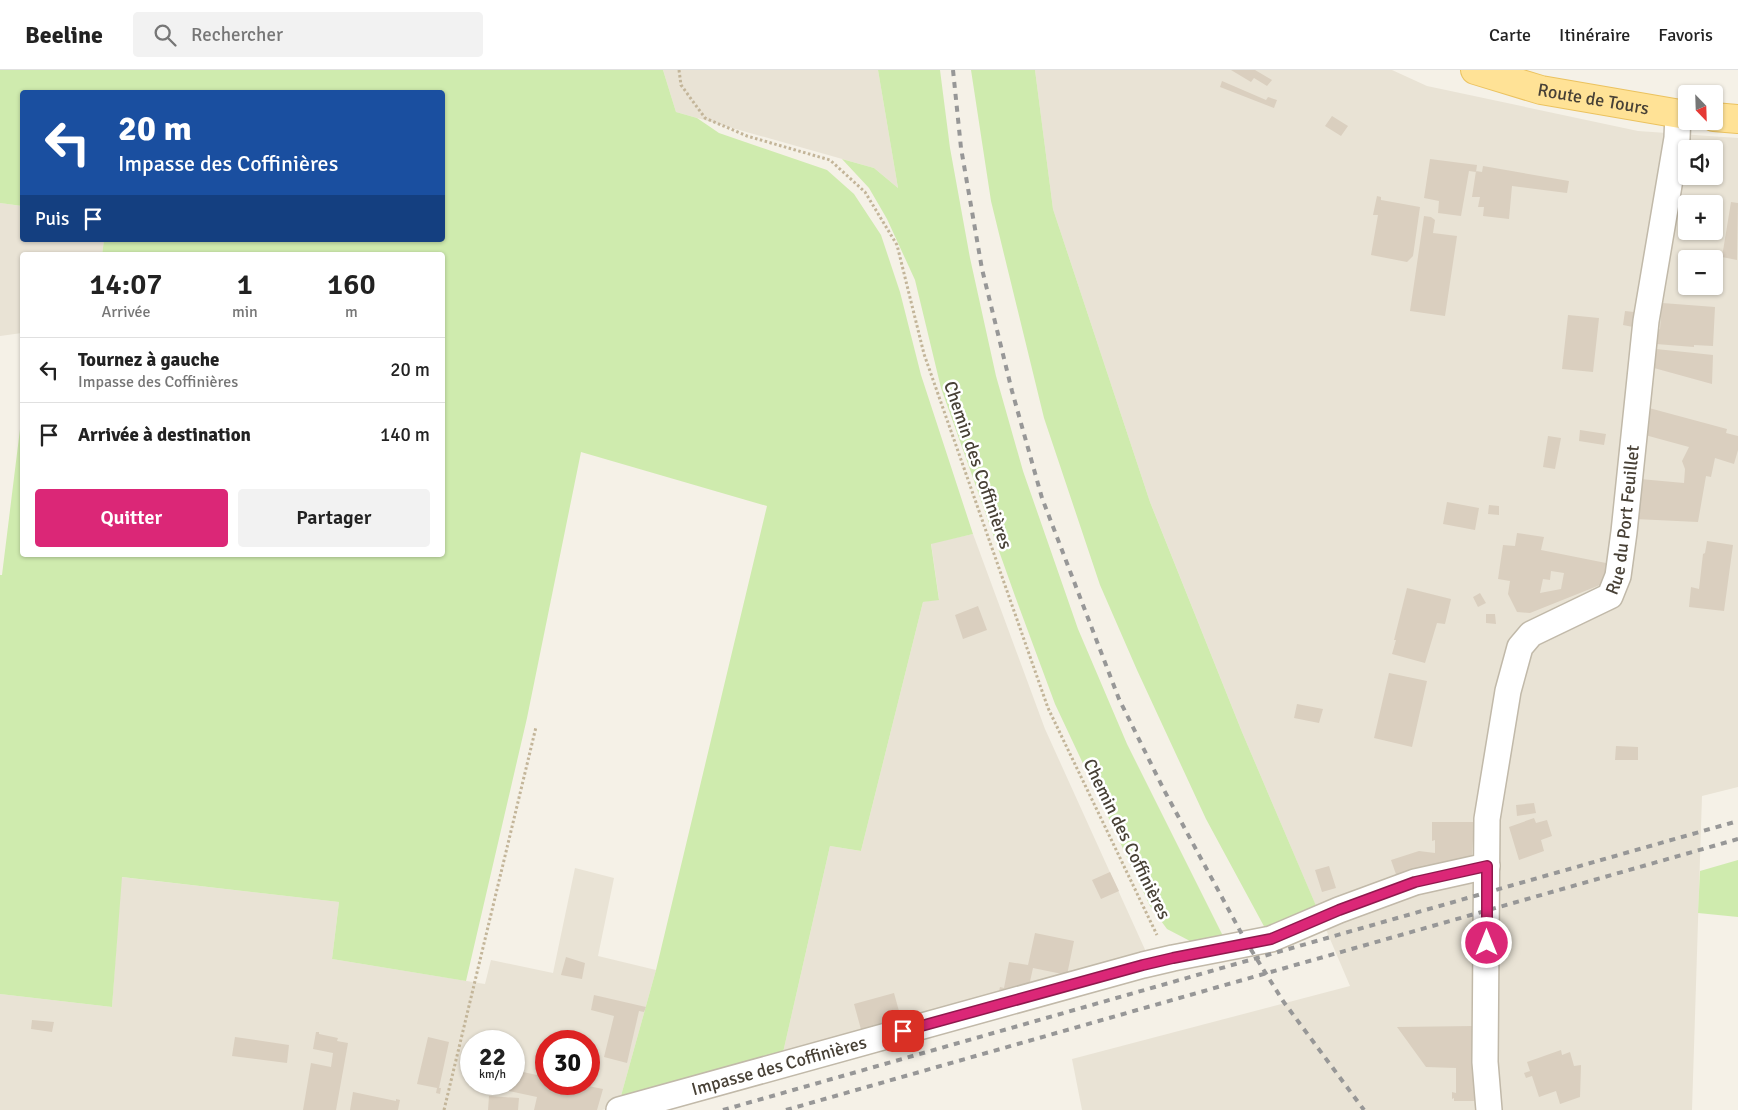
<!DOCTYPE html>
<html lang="fr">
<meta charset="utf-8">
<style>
:root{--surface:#fff;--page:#f2f2f2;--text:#222;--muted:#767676;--line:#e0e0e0;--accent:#db2777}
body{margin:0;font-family:Signika,sans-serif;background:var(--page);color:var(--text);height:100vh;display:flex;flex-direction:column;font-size:19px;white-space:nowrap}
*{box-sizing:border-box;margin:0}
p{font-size:16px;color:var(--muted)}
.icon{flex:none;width:28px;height:28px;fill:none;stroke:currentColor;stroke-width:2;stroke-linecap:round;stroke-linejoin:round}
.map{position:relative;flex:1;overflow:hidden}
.sheet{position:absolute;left:20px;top:182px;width:425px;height:305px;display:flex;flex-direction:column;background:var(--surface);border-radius:5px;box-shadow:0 1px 4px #0004}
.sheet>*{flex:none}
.top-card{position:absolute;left:20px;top:20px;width:425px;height:152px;border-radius:5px;box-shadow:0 1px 4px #0004;background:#1a4fa0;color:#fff;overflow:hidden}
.needle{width:32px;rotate:157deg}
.buttons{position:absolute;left:1678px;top:15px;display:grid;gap:10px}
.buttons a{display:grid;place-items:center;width:45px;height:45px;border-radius:5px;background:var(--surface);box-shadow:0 1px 4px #0004;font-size:25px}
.speed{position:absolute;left:460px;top:960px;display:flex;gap:10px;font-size:25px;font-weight:700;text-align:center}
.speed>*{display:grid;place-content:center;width:65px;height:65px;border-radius:50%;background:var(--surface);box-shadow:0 1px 4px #0004;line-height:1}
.speed small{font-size:12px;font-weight:400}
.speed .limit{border:8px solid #d22;background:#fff;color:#111}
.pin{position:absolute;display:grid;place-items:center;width:42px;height:42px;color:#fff;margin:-21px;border-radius:10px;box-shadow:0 2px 8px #0006}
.me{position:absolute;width:55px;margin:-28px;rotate:0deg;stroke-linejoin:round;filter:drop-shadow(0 0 4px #0008)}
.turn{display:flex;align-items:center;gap:18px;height:105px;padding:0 15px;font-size:22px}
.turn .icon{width:65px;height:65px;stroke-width:2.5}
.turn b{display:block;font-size:35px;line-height:42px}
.then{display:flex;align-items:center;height:48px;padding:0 15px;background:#0003;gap:10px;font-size:19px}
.eta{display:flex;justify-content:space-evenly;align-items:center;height:85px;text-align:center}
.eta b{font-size:30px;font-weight:600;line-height:35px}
.cta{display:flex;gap:10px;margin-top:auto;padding:10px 15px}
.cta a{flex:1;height:58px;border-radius:5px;background:var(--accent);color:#fff;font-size:20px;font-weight:600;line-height:58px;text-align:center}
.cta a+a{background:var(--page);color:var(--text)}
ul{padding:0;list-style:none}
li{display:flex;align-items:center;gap:15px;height:65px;padding:0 15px;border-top:1px solid var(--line)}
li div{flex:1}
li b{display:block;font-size:19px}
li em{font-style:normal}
header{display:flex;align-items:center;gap:30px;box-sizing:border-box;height:70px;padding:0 25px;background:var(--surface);border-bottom:1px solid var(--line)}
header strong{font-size:24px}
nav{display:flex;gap:28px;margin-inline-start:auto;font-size:18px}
.search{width:350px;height:45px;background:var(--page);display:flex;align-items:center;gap:12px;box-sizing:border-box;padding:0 18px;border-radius:5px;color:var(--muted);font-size:19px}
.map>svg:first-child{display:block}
</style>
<header>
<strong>Beeline</strong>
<div class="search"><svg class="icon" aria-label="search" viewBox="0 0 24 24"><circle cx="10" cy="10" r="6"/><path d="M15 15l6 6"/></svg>Rechercher</div>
<nav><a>Carte</a><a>Itinéraire</a><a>Favoris</a></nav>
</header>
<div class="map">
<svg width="1738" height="1040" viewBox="0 0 1738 1040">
<rect width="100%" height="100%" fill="#f5f1e7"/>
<path fill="#e9e3d5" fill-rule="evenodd" d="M663 0H878L898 118 874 98 676 42Z
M1035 0H1392L1427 16 1638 61 1738 68V717L1702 726 1692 1040H1082L1072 989 1350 916 1242 662 1150 432 1053 139ZM1686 79H1714V106H1686ZM1686 134H1714V161H1686ZM1686 189H1714V216H1686Z
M0 133 22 136V170H104L102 185H22V263L0 266Z
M973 464 1045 659 1147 884 782 987 830 776 861 781 923 532 939 529 931 473Z
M575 798 614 808 598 886 656 900 619 1033 611 1038 602 1040H0V924L112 937 121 807 339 832 332 889 485 914 491 890 553 903ZM471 971H514V1014H471ZM546 971H589V1014H546Z"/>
<path fill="#cfebae" d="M0 0H663L676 42 697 48 719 63 827 100 854 124 881 165 900 222 921 305 973 464 931 474 939 530 923 532 861 781 830 776 782 987 619 1033 656 900 767 436 581 382 527 648 466 911 332 889 339 832 122 807 112 937 0 924V505H2L22 343V485H442V185H102L104 170H442V22H22V136L0 133Z
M878 0H940L950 78 970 188 996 306 1023 401 1078 559 1127 674 1225 870 1190 871 1167 859 1150 836 1055 634 1015 526 941 318 915 210 887 149 869 118 842 89 874 98 898 118Z
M971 0H1035L1053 139 1150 432 1242 662 1317 838 1266 860 1206 749 1137 600 1100 515 1044 348 991 131Z
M1738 790V847L1698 843 1700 801Z"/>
<path fill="#dacfbf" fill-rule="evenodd" d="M1231 0H1255L1272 10 1267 16 1254 8 1251 12Z
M1222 11 1266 30 1268 27 1277 30 1274 38 1220 17Z
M1332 46 1348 56 1341 66 1325 56Z
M1430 89 1477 95 1476 102 1469 101 1461 146 1438 143 1439 131 1424 128Z
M1483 96 1569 111 1567 123 1512 116 1509 149 1483 146 1484 137H1478L1480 127H1472L1476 101 1482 102Z
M1377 126 1381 127V130L1420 137 1413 186 1407 192 1371 185 1378 145H1373Z
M1731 132 1738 133 1737 190 1722 187Z
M1424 146 1431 147 1435 150 1433 163 1457 166 1445 246 1410 241Z
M1662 233 1715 237 1713 276 1694 275V277L1656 274 1658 260 1660 259Z
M1625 241 1634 242 1633 257 1623 255Z
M1568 245 1599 248 1593 302 1562 299Z
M1656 279 1713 285 1712 314 1654 298Z
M1649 338 1727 359 1726 363 1738 366V380L1734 394 1715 388 1711 407 1706 406 1698 452 1635 449 1640 409 1684 413 1685 399 1682 391 1689 377 1645 365Z
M1580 360 1606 364 1604 375 1579 371Z
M1548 366 1561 368 1555 399 1543 397Z
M1447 432 1479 438 1475 460 1443 454Z
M1489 435 1499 436V445L1488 444Z
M1517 463 1544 467 1541 480 1606 493 1605 513 1530 543 1517 542 1508 524 1510 511 1498 509 1503 475 1515 476ZM1551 501 1564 503 1561 519 1540 523 1543 509 1550 510Z
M1707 471 1733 475 1724 541 1689 537 1691 517 1699 519 1703 484 1705 483Z
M1407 518 1451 529 1445 554 1437 553 1425 593 1392 584 1396 570H1394Z
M1480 523 1486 533 1478 537 1473 527Z
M978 536 987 560 963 569 955 545Z
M1486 544H1495L1496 554 1486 553Z
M1389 603 1427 611 1412 677 1374 668Z
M1297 634 1323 639 1319 653 1294 648Z
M1616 676 1638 677V690H1615Z
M1534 733 1536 743 1517 746 1516 735Z
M1534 748 1536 753 1547 750 1552 766 1541 770 1544 781 1519 790 1509 757Z
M1432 752H1474L1472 787 1398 810 1391 790 1419 781 1435 783V770L1432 771Z
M1329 796 1336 818 1322 822 1315 800Z
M1110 802 1119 821 1101 829 1092 810Z
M1035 863 1074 871 1067 905 1033 898 1029 916 998 925 1000 917 1004 918 1009 892 1028 895Z
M566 887 585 893 582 909 561 905Z
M894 923 902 952 862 963 854 934Z
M594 925 646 937 644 942 639 941 627 993 604 987 614 946 591 940Z
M32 950 54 952 52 962 31 959Z
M1473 956 1474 1031H1454V1028L1452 1029V1022L1456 1023V998L1426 997 1397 957Z
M316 962H319V964L338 968 337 971 348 973 336 1040H303L311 993 331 997 333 983 313 979Z
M235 967 289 975 287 993 232 986Z
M428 967 449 972 439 1018H441L440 1024 436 1023 437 1018 417 1014Z
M1561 980 1562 985 1570 982 1574 996 1581 995 1580 1027 1560 1034 1556 1021 1539 1027 1532 1006 1526 1008 1524 1003 1530 1001 1527 992Z
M514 986 518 987 514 1000 546 1007V1014H579L603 1019 597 1040H534L537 1027 509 1021 511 1014H514Z
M353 1022 396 1031V1029L400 1030 398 1040H350Z
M489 1026 519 1028 518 1040H488Z"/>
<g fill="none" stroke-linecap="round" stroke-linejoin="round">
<defs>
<g id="street">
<path id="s1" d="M619 1040 1143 895 1173 888 1271 869 1339 840 1415 812 1487 796"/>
<path id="s2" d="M1489 1040 1485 992 1487 749 1508 621 1520 577 1531 564 1610 526 1618 506 1624 462 1646 251 1677 68 1678 44"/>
</g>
<g id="primary">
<path id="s3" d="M1475 0 1541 20 1686 45"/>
<path d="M1714 47 1738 49"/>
</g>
</defs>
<use href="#street" stroke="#c1b9a9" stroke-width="28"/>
<use href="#primary" stroke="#ebc25f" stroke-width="30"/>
<path stroke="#c3b599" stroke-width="3" stroke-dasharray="2.5 2.5" stroke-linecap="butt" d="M679 0 681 15 705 48 747 66 830 90 865 122 897 175 924 284 1048 638 1157 865
M444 1040 536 657"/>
<use href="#street" stroke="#fff" stroke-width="25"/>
<use href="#primary" stroke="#ffe296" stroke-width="28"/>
<path stroke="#979797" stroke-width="4" stroke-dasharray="6 6" stroke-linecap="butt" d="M953 0 961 78 982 199 1012 321 1042 428 1119 629 1164 720 1245 870 1283 931 1364 1040
M723 1040 1738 751
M786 1040 1738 769"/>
</g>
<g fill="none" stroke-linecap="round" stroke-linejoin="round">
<defs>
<path id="route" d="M903 961 1143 895 1173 888 1271 869 1339 840 1415 812 1487 796V873"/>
</defs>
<use href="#route" stroke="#8e194d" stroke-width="12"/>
<use href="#route" stroke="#db2777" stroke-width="9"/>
</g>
<g text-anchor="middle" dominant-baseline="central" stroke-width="5" stroke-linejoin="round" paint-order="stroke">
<g font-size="18" fill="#484136" stroke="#fff">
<text stroke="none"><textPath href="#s3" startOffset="122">Route de Tours</textPath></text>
<text transform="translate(978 395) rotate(71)">Chemin des Coffinières</text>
<text stroke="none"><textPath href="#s2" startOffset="649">Rue du Port Feuillet</textPath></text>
<text transform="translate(1127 769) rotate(64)">Chemin des Coffinières</text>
<text stroke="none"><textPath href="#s1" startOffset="166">Impasse des Coffinières</textPath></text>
</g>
</g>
</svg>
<div class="buttons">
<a><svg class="needle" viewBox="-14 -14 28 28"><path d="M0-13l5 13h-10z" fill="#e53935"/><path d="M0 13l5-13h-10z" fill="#767676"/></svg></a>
<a><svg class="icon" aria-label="sound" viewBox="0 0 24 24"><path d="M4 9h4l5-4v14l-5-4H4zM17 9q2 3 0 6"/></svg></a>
<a>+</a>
<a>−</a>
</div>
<div class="speed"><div>22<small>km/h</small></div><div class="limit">30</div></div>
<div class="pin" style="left:903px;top:961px;background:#d93025"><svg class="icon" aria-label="arrive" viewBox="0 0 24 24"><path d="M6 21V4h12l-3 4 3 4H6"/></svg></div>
<svg class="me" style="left:1487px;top:873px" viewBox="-20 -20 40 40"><circle r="17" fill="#db2777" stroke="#fff" stroke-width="3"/><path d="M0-11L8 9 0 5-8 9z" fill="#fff"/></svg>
<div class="top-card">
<div class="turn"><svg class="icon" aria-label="left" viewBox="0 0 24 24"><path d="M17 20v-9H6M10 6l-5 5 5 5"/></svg><div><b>20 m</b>Impasse des Coffinières</div></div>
<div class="then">Puis<svg class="icon" aria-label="arrive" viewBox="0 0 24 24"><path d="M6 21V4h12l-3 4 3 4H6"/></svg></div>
</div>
<section class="sheet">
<div class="eta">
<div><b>14:07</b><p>Arrivée</p></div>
<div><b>1</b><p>min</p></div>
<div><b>160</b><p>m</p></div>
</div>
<ul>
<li><svg class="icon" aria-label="left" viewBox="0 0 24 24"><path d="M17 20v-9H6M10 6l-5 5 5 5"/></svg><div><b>Tournez à gauche</b><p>Impasse des Coffinières</p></div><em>20 m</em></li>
<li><svg class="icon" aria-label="arrive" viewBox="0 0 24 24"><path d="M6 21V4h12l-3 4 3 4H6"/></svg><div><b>Arrivée à destination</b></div><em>140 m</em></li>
</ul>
<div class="cta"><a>Quitter</a><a>Partager</a></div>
</section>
</div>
